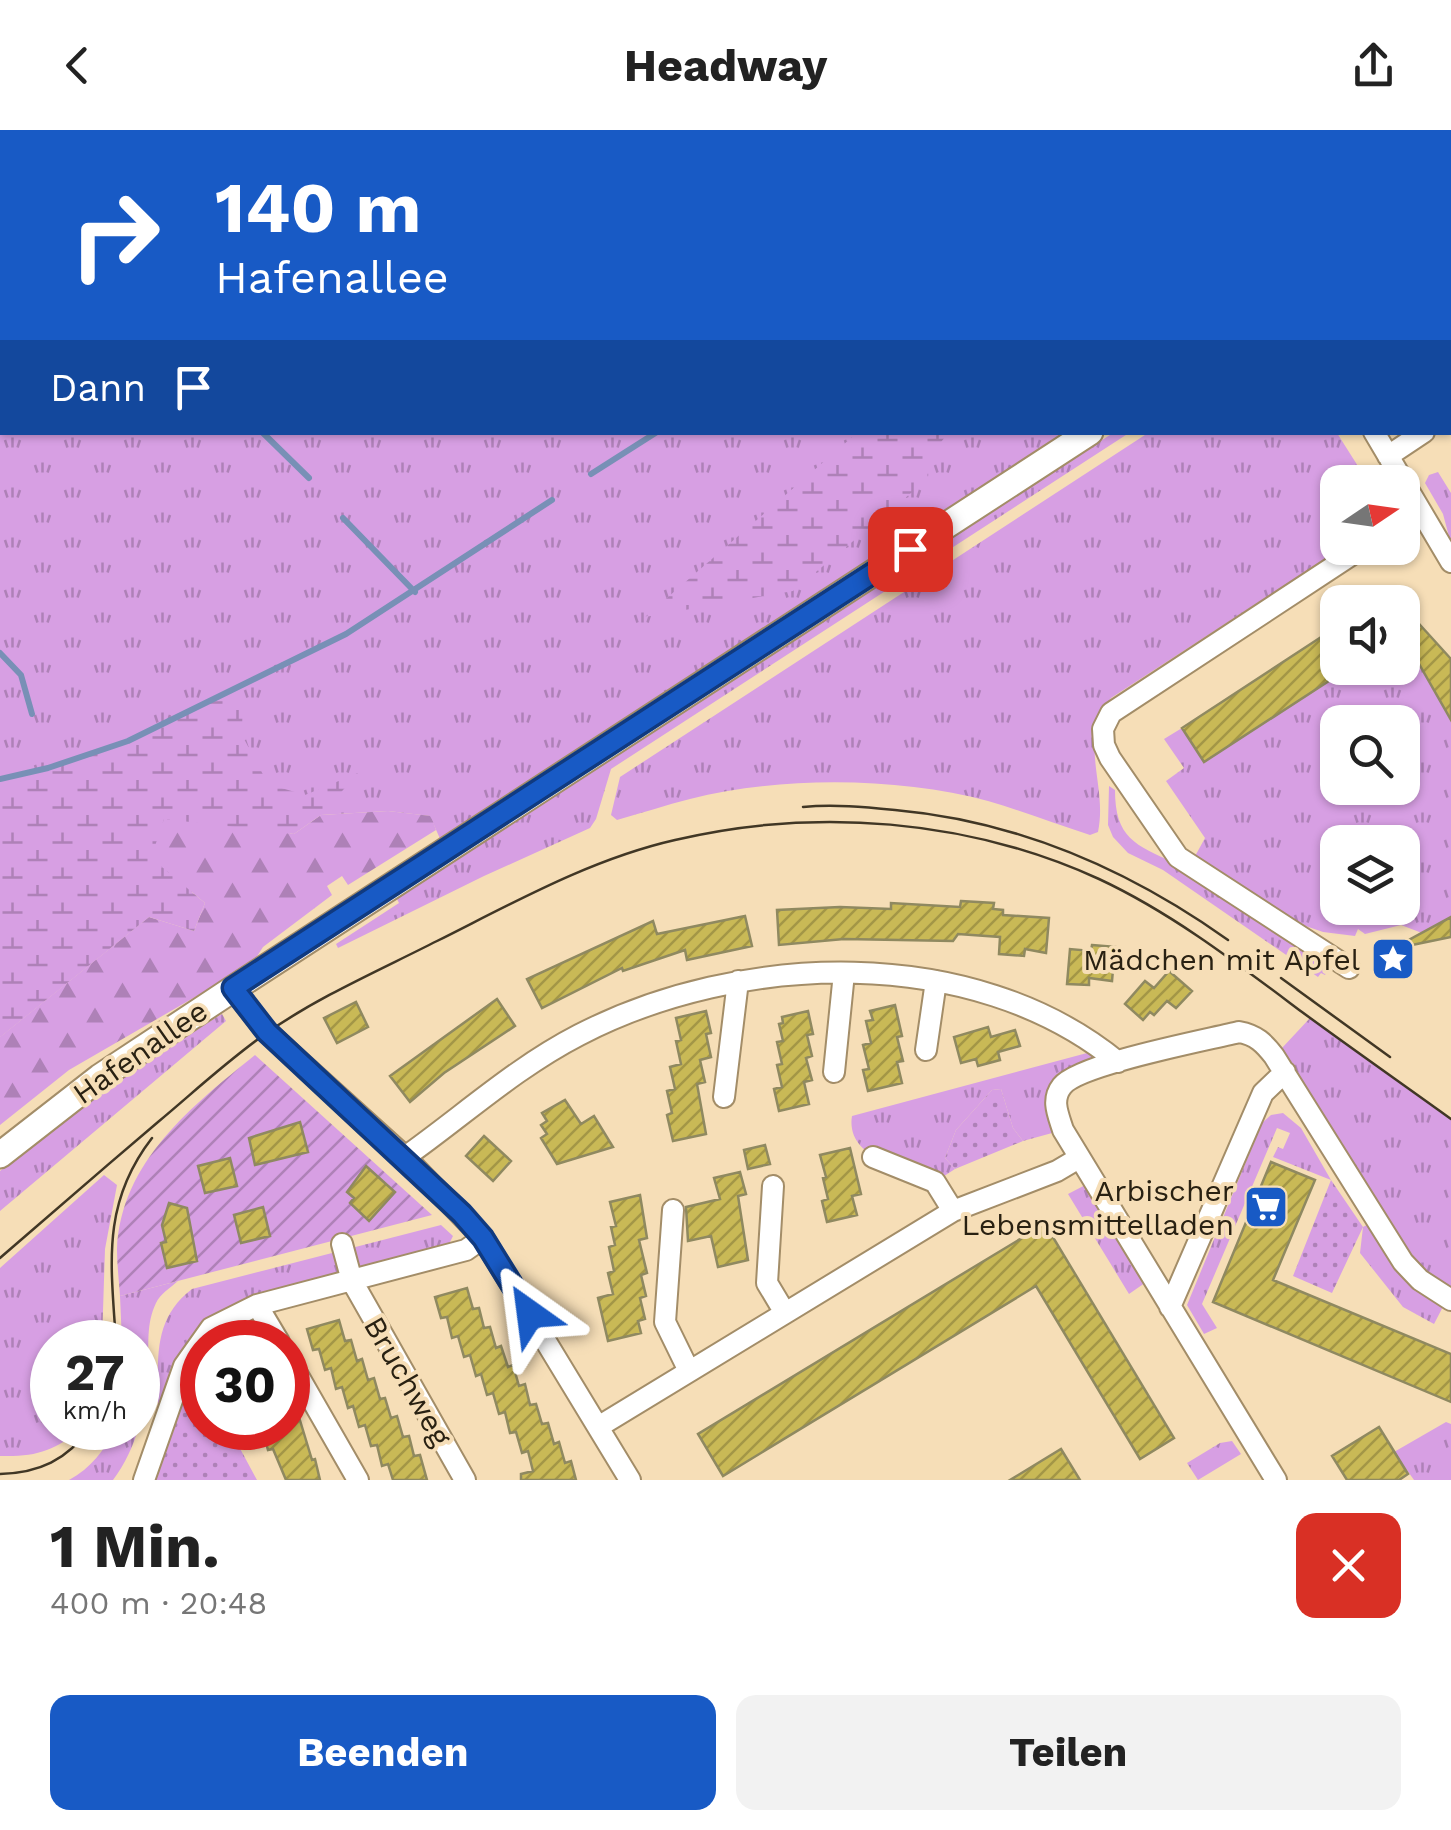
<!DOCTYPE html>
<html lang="de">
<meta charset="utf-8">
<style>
:root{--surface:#fff;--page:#f2f2f2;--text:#222;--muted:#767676;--accent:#185ac5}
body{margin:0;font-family:"Work Sans",sans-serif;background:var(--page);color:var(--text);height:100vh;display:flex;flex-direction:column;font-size:38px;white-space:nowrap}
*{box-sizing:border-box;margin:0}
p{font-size:32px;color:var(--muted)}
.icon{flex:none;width:55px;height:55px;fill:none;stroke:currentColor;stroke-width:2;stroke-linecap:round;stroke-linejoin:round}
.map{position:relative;height:1350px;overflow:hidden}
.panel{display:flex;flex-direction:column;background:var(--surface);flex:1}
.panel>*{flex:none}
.guide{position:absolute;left:0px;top:0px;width:1452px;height:305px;box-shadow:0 2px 8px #0004;background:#185ac5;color:#fff;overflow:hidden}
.needle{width:65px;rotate:77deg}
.fabs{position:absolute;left:1320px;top:335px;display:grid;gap:20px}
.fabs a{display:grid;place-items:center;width:100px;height:100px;border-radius:20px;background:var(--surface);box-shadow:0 2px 8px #0004;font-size:50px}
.speed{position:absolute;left:30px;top:1190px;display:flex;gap:20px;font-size:50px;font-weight:700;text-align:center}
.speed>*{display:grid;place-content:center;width:130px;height:130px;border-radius:50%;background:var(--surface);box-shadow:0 2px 8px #0004;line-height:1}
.speed small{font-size:25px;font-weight:400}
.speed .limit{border:15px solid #d22;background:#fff;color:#111}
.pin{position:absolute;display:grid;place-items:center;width:85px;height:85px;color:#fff;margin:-42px;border-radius:20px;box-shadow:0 5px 15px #0006}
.me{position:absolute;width:110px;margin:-55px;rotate:329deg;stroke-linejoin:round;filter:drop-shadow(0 0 8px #0008)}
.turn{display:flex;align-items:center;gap:35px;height:210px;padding:0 50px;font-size:45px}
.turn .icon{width:130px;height:130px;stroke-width:2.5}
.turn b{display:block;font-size:70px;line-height:85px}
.then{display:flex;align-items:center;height:95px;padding:0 50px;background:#0003;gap:20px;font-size:38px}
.round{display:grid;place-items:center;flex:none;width:105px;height:105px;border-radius:20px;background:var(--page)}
.head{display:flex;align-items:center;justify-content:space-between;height:170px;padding:0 50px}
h1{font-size:60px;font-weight:700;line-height:75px}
.primary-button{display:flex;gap:20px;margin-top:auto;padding:20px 50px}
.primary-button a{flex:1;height:115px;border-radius:20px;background:var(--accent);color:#fff;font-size:40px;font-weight:700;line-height:115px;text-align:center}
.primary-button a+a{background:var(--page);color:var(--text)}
header{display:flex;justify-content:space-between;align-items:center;height:130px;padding:0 50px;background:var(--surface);font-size:45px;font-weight:700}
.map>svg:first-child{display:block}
</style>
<header><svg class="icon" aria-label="back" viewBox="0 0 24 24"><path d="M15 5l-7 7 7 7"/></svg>Headway<svg class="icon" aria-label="share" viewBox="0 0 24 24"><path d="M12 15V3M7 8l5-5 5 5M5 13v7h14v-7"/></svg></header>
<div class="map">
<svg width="1451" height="1350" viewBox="0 0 1451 1350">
<defs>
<pattern id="grass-tufts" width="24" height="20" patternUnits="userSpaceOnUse" patternTransform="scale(2.5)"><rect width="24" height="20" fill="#d79fe3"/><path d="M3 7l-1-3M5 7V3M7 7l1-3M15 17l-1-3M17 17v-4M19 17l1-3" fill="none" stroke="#ae81b7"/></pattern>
<pattern id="forest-firs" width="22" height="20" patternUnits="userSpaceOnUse" patternTransform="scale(2.5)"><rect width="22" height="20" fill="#d79fe3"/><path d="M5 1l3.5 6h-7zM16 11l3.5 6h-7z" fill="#ae81b7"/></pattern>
<pattern id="wetland-marsh" width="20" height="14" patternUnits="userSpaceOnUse" patternTransform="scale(2.5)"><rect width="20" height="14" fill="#d79fe3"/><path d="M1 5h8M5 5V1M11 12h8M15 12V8" fill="none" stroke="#ae81b7"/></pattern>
<pattern id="park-dots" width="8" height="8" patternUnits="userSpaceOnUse" patternTransform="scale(2.5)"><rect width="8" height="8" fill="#d79fe3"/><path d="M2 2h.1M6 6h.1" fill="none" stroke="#ae81b7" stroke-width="1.8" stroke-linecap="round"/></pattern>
<pattern id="garden-furrows" width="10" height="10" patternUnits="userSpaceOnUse" patternTransform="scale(2.5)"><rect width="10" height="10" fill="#d79fe3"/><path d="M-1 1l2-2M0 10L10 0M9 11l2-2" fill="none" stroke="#ae81b7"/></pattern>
<pattern id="building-hatch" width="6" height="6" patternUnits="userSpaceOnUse" patternTransform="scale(2.5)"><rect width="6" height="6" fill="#c9b956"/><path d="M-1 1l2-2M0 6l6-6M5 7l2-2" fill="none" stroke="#a39646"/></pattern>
</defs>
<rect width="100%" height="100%" fill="#f6deb7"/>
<path fill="url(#grass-tufts)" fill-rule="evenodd" d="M0 0H1451V49L1450 2H2V302L1071 303 441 711 430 686 388 681 321 685 149 787 0 907Z
M1113 303H1129L611 639 596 689 590 698 484 746 338 818 336 814 399 773 396 767Z
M1148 303H1337L1368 352H1338V418H1342L1111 568C1077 613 1108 654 1098 702L1090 705C1056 694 1022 681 988 671 898 647 781 646 690 669 666 675 642 683 617 690L611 685 620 647Z
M1438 342 1451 363V414L1443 384 1425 353 1429 345Z
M1403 504 1451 590V787L1422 803 1401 795 1365 804 1358 799 1355 806 1323 802 1294 792 1194 728 1205 708 1166 651 1184 638 1164 609 1182 598 1205 631 1348 538H1402ZM1338 592H1402V658H1338ZM1338 712H1402V778H1338Z
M1109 656 1115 660C1115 708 1135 715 1175 733L1330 835 1325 845 1321 843 1318 847 1163 740 1128 723 1113 707 1108 695Z
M222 884 226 891 0 1081V1041C71 984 143 931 222 884Z
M1310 888 1451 989V1170L1447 1169 1434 1194 1403 1177 1360 1123 1363 1097 1376 1090 1321 984 1282 918Z
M1102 919 1118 932 1064 953 1063 1000 1023 1011 1013 998 1001 959 992 960 956 1000 945 1028 955 1039 935 1052C905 1040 845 1028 852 986Z
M1283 983 1301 998 1331 1050 1273 1027 1278 1017 1283 1019 1290 1003 1277 998 1202 1174 1217 1198 1204 1204 1187 1175 1262 993 1271 985Z
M104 1045 117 1055 105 1119 102 1212H52V1298H82C55 1321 36 1327 0 1326V1138Z
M1093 1051 1152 1148 1129 1164 1068 1064Z
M441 1095 453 1106 448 1116 234 1175 210 1190 188 1213 171 1241 158 1282C159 1234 150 1191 192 1159Z
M178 1151C170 1158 160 1164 156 1173 146 1194 149 1214 148 1236 147 1275 137 1319 113 1350H69C91 1338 105 1320 115 1298H138V1212H122L120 1166Z
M1446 1292 1451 1294V1350H1414L1394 1322Z
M1232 1311 1241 1324 1198 1350 1187 1333 1220 1313Z"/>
<path fill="url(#forest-firs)" d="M388 681 431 686 436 700 348 755 342 746 327 756 332 765 263 817 252 834 69 940 0 995V907L149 787 194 801 205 773 151 728 164 689 294 704 321 685Z"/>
<path fill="url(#wetland-marsh)" d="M858 302 948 303 929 328 928 349 793 461 645 487Z
M243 554 242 605 268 654 305 665 358 643 321 685 294 704 164 689 151 728 205 773 194 801 149 787 0 907V649L48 638 128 611Z"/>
<path fill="url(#park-dots)" d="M1001 959 1013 998 1023 1011 955 1039 945 1028 956 1000 992 960Z
M1331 1050 1363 1097 1332 1163 1293 1146Z
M249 1187 264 1212H213Z
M202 1225V1298H229L257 1350H153Z"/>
<path fill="url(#garden-furrows)" d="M255 925 432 1085 120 1166C119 1151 117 1135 117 1120 120 1032 193 975 255 925Z"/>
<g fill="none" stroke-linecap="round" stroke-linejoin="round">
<path stroke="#7890b6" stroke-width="6" d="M289 0 292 2
M631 0 633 2
M779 0 782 2
M1077 0 1080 2
M1123 2 1127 0
M0 199 2 195
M262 302 309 348
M591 344 657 302
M343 388 415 462
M0 523 21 545 32 584
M0 649 48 638 128 611 346 504 552 370"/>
</g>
<path fill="url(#building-hatch)" stroke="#8f8960" stroke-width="2.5" d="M1402 475 1451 529V590L1402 504Z
M1338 496V545L1204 632 1182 598Z
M961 771 994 773 993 779 1003 780V785L1049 788 1046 823 1025 819 1024 826 999 824 1000 807 958 804 953 811 844 809 779 815 777 780 840 777 891 779V773L960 777Z
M745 786 752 816 687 830 685 820 623 841 622 838 542 878 527 849 653 791 657 804Z
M1451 787V807L1407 816 1405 812Z
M1092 815 1115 817 1112 851 1089 848V855L1067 854 1070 819 1091 821Z
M1169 841 1192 861 1176 878 1167 871 1154 885 1150 882 1143 890 1125 874 1145 851 1154 858Z
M497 869 515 896 444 943 410 972 390 946Z
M356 872 368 897 337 913 324 888Z
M895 875 902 906 897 907 903 931 897 932 902 953 868 961 863 940 869 939 863 915 871 913 866 891 873 890 870 881Z
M706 881 711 903 706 904 711 927 700 930 705 952 697 954 706 1004 673 1011 667 985 672 983 667 961 675 959 670 937 681 934 676 911 681 910 676 888Z
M808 881 813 904 807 905 812 926 806 928 812 950 804 952 809 974 779 981 774 959 782 957 777 935 782 934 777 912 783 911 779 894 783 893 782 887Z
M988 897 991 907 1015 900 1020 916 998 922 1000 930 978 936 976 929 961 933 954 907Z
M565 970 581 994 594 986 613 1017 557 1034 541 1008 547 1004 541 995 547 991 542 983Z
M300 992 308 1022 255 1035 249 1008Z
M484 1006 511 1031 493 1051 466 1026Z
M765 1015 770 1034 748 1039 744 1020Z
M850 1018 861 1064 852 1066 857 1085 827 1092 822 1071 828 1069 823 1048 826 1047 820 1025Z
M230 1028 237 1056 205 1063 198 1036Z
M1271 1032 1315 1050 1273 1150 1451 1224V1272L1213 1172Z
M366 1036 395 1062 369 1091 350 1073 354 1068 347 1062Z
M740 1042 746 1064 738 1066 748 1130 718 1137 711 1106 688 1111 686 1077 720 1069 714 1048Z
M640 1065 647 1108 639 1110 647 1143 641 1145 646 1166 640 1168 645 1189 638 1191 641 1203 608 1211 598 1168 613 1164 608 1143 614 1141 609 1117 615 1115 611 1097 616 1096 610 1072Z
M169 1073 187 1078 197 1131 167 1138 161 1113 166 1112 162 1095Z
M263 1077 270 1106 241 1113 234 1085Z
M1045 1094 1174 1308 1140 1329 1036 1156 723 1346 698 1304Z
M467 1158 473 1179 479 1178 484 1198 490 1197 496 1218 501 1216 508 1237 513 1235 519 1256 525 1254 530 1275 536 1274 542 1294 548 1293 554 1314 559 1312 565 1333 571 1331 576 1350H521V1344L533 1341 528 1321 522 1323 516 1302 510 1303 505 1282 499 1284 493 1263 487 1265 481 1244 476 1246 470 1225 464 1227 458 1206 452 1208 447 1187 441 1188 435 1167Z
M339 1190 345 1211 351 1210 357 1231 362 1229 368 1250 374 1248 380 1269 385 1268 391 1288 397 1286 403 1307 409 1306 414 1326 420 1325 427 1350H393L388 1334 382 1336 377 1315 371 1316 365 1295 359 1297 353 1276 348 1278 342 1257 336 1259 331 1238 325 1240 319 1219 313 1220 307 1199Z
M292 1264 312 1330 315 1329 320 1350H286L273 1319 268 1320 262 1298H288V1265Z
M1379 1297 1408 1344 1399 1350H1347L1332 1326Z
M1061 1319 1080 1350H1010Z"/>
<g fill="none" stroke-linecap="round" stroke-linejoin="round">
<defs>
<path id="minor" d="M1450 275 1451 274
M1374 302 1451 432
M1388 326 1424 302
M1402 393 1420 380
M1349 838 1178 727 1110 628 1104 615 1103 599 1111 583 1362 418
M233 859 267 902 405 1027 483 1108 630 1350
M926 920 936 851
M834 942 844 843
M724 967 738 851
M405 1027C463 986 515 938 579 905 739 822 973 813 1118 932
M873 1027 935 1052 953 1081
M773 1056 767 1153 785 1183
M673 1080 665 1192 689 1241
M342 1114 352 1151 465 1350
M257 1175 279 1212
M1170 1177 1263 963 1285 942
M288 1228 358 1350
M598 1297 953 1081 1057 1041 1079 1028
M144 1350 184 1236 211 1198 257 1175 466 1120 483 1108
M1276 1350 1063 1000C1058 984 1051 970 1062 956 1079 934 1207 910 1239 902 1256 905 1264 913 1274 926L1403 1132 1420 1150 1451 1170"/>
<path id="tertiary" d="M1450 71H1451
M0 1025 100 947 233 859 1090 302"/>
</defs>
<use href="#minor" stroke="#a38d68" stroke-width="24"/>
<use href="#tertiary" stroke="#a38d68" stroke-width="29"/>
<use href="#minor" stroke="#fff" stroke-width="20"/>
<use href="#tertiary" stroke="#fff" stroke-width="25"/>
<path stroke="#413725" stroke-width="2.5" d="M803 677C833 674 865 677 895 680 1018 691 1128 739 1228 810
M1281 848 1390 927
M0 1128C52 1083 105 1037 158 992 194 962 229 929 268 902 320 866 380 840 437 811 513 773 591 729 675 710 815 677 968 689 1099 749 1172 783 1238 834 1302 882 1351 918 1401 953 1451 989
M116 1212C111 1134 101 1074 152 1008
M0 1344C39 1343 67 1330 90 1298"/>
</g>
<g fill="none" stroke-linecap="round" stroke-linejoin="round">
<defs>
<path id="route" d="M530 1184 483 1108 462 1084 267 902 233 858 910 419"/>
</defs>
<use href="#route" stroke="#103a80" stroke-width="25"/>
<use href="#route" stroke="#185ac5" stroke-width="18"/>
</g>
<defs>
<symbol id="sight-square" viewBox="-11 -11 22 22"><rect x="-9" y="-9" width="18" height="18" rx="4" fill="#185ac5" stroke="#f6deb7"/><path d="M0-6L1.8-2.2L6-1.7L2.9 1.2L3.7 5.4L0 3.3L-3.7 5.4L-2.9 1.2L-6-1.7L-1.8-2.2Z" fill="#fff"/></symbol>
<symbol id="supermarket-square" viewBox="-11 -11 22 22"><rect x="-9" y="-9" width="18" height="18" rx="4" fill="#185ac5" stroke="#f6deb7"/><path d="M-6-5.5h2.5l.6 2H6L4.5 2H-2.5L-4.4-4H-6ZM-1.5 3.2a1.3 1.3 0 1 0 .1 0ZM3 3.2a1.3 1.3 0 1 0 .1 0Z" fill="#fff"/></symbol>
</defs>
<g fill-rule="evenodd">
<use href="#sight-square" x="1368" y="804" width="50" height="50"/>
<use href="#supermarket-square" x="1241" y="1052" width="50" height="50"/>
</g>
<g text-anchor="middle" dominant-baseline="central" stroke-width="8" stroke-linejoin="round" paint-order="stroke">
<g font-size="30" fill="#292112" stroke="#f6deb7" text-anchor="end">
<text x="1360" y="829">Mädchen mit Apfel</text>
<text x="1234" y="1060">Arbischer<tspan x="1234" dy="34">Lebensmittelladen</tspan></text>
</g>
<g font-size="30" fill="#292112" stroke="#f6deb7">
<text transform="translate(140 922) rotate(-35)">Hafenallee</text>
<text transform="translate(408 1251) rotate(60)">Bruchweg</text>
</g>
</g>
</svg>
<div class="fabs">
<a><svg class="needle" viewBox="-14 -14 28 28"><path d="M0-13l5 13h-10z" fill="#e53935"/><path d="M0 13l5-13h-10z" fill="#767676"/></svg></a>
<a><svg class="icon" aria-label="sound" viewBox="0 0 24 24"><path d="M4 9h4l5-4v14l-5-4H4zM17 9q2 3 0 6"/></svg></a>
<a><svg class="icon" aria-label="search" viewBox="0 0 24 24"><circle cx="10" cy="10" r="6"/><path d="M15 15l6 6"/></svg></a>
<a><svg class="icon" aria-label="layers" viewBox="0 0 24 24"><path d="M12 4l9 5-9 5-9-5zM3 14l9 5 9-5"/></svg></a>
</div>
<div class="speed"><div>27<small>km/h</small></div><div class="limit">30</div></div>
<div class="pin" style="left:910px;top:419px;background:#d93025"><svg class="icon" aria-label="arrive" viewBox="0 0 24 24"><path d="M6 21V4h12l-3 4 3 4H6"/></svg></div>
<svg class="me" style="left:530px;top:1184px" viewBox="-20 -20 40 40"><path d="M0-17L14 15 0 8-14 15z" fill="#185ac5" stroke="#fff" stroke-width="4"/></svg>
<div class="guide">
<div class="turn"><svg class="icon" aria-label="right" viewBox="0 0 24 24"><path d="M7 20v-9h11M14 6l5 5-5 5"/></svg><div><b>140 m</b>Hafenallee</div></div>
<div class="then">Dann<svg class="icon" aria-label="arrive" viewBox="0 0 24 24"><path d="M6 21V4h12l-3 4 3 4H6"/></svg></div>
</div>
</div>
<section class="panel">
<div class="head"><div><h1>1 Min.</h1><p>400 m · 20:48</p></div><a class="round" style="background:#d93025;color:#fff"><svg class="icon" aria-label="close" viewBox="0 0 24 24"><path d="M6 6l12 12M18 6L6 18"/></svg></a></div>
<div class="primary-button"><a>Beenden</a><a>Teilen</a></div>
</section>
